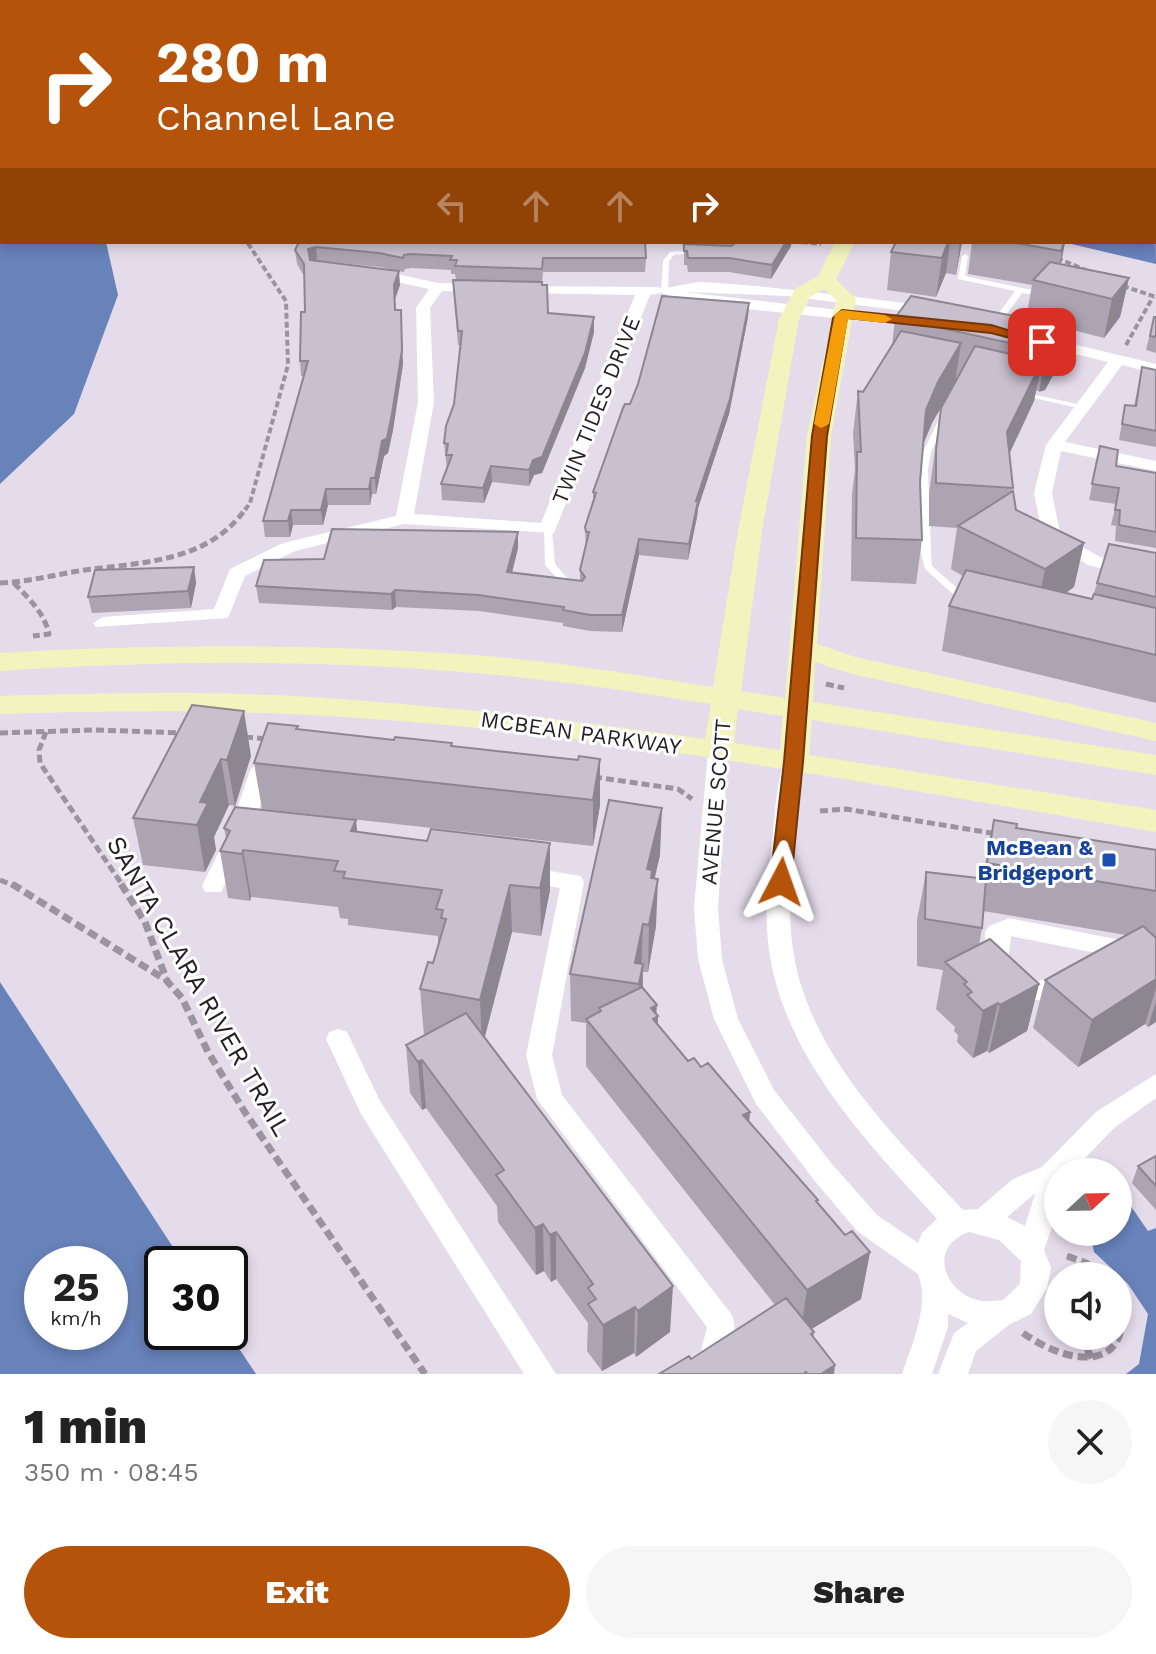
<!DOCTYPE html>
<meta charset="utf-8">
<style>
:root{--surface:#fff;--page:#f6f6f6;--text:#222;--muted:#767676;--accent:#b45309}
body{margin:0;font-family:"Work Sans",sans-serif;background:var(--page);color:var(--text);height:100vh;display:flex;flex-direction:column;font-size:30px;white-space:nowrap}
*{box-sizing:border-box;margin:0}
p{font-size:26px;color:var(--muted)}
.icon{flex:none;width:44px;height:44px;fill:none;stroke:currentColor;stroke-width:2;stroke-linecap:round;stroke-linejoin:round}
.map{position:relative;height:1374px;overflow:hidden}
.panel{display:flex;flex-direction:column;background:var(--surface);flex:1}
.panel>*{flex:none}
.guide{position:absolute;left:0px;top:0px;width:1156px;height:244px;box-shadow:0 4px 12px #0003;background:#b45309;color:#fff;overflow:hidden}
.needle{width:52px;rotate:68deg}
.fabs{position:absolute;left:1044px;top:1158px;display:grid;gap:16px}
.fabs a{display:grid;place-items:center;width:88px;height:88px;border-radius:50%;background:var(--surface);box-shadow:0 4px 12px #0003;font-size:40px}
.speed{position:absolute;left:24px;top:1246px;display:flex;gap:16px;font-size:40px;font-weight:700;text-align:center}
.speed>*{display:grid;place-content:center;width:104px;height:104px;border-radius:50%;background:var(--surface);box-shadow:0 4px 12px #0003;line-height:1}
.speed small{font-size:20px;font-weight:400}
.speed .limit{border:4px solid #111;border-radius:12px;background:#fff;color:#111}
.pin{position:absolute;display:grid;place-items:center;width:68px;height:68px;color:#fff;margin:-34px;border-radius:16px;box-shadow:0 4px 12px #0006}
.me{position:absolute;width:88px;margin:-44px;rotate:4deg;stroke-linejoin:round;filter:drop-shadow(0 0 6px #0008)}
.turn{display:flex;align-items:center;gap:28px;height:168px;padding:0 24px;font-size:36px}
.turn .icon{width:104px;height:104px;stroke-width:2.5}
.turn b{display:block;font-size:56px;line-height:68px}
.lanes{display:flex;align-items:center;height:76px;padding:0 24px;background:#0003;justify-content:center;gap:40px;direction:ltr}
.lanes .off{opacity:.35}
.round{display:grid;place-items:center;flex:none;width:84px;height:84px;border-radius:42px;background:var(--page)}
.head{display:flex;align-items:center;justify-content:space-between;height:136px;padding:0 24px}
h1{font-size:48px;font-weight:800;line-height:60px}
.action{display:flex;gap:16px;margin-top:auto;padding:16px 24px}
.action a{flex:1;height:92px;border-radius:48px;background:var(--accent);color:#fff;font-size:32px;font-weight:800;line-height:92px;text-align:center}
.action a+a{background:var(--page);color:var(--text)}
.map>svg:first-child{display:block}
</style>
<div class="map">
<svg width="1156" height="1374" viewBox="0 0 1156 1374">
<rect width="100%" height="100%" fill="#e5dceb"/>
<path fill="#dfd2e8" d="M478 0H1156V98L1154 2Z"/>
<path fill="#6883ba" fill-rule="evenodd" d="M0 0 423 2H2V242H106L118 295 74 414 0 484Z
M1154 109 1156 264 1063 242H1154Z
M0 982 184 1264H162V1332H228L256 1374H0ZM110 1264V1332H42V1264Z
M1118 1170 1130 1205 1148 1231 1156 1228V1374H1126L1139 1364 1148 1314 1128 1284 1094 1252 1092 1242 1096 1232H1118L1116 1172Z"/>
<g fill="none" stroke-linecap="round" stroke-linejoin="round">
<path stroke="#9b949f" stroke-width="3" stroke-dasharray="5 2" stroke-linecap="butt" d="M456 0 467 2"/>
<path stroke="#9b949f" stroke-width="4" stroke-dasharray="6 3" stroke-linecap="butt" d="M802 242 821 244
M1057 258 1088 271
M1123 286 1156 297
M1126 345 1153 297
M245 510 250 503 288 365 286 301 247 242"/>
<path stroke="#9b949f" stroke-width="5" stroke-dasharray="8 4" stroke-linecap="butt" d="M0 583C29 582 57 574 85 570 144 562 209 562 246 508
M14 583C29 599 44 612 49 634L33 636
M826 684 844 688
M46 732 39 750 40 763 123 886
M0 733 95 730 183 733
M245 737 267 739
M594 777 678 789 692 799
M820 811 846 809 997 834
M0 880 15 886"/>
<path stroke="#9b949f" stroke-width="7" stroke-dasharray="10 5" stroke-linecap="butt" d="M12 884 166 980
M121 884 145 922 167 981 182 998 208 1052 246 1114 425 1374
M1067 1256 1086 1263 1105 1276
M1023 1333C1075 1370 1139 1371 1118 1289
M1080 1336 1093 1360"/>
<path fill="#fff" fill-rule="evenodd" d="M518 0H530L535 2H523Z
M601 0H614L620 2H607Z
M733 0H746L752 2H739Z
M1030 0H1036V2H1030Z
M696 250 699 252 698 253 674 255 669 261 668 291 661 293 663 261 670 252Z
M965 254 968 256 965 276 1041 292 1045 294 1041 296 1022 293 998 326H992L991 324 1015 291 958 279 962 256Z
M1022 392 1082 405 1086 407 1082 409 1025 396 1021 394Z
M941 415H947L948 417 931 452 928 469 931 553 932 566 968 598 970 600 968 602H962L925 569 921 553 920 469 923 452Z
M548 526 552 529 555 564 573 585 575 587 573 589H567L545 565 544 529Z"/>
<path fill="#fff" fill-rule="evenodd" d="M374 269 438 283 480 284 487 288 480 292 442 291 430 308 434 402 414 514 541 523 635 295 520 293 513 289 515 286 656 287C668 291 689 281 704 282 779 287 853 296 928 306L935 310 928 314 787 296 684 292 924 320 926 323 919 327 689 303 662 293 650 295 554 533 404 524 295 551 245 576 228 618 96 627 93 623 103 617 214 609 230 569 283 543 396 516 418 402 416 308 429 289 369 276V270Z
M1035 335 1156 364V374L1122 365 1065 442 1156 461V471L1061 451 1052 493 1060 534 1100 557 1156 572V584L1088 565 1043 537 1034 493 1046 445 1108 362 1030 343V337Z
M718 745 728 752 718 908 722 959 738 1019 774 1090 832 1164 877 1215 918 1243 922 1233 937 1219C867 1142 784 1057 769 950 764 914 768 876 772 841 775 819 776 775 787 757H801L805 762C796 823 784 888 793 950 809 1055 894 1135 963 1210L978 1209 1013 1179 1042 1167 1096 1112 1156 1074V1098L1114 1128 1072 1172H1058V1210L1044 1250 1051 1268 1047 1288 1031 1314 1010 1324 976 1351 968 1374H938L954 1333 968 1323 948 1314V1327L932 1374H902C912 1344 930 1305 918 1274L857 1231 814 1180 756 1104 714 1019 698 959 694 908 708 752ZM1035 1194 1025 1226 1007 1217 1033 1195ZM969 1232 999 1240 1021 1261 1020 1284 1003 1300C995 1301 985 1302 977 1300 942 1290 929 1246 969 1232Z
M261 764 268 766 272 771 252 829 221 892H205L202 886 230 829 250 771 254 766Z
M525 867 581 876 584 882 552 1055 562 1095 732 1315C738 1328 733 1369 715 1374 704 1374 687 1374 675 1374L680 1364 701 1351 707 1327 537 1099 526 1055 560 888 517 881 514 875 517 869Z
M1009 918 1156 947V965L1011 936 1008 960C1040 993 1028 982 1066 970L1075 973 1078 979C1074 987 1066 990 1058 994 1025 1010 1001 993 984 963L985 932 989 926Z
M338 1029 347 1032 380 1101 556 1374H524L361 1114 326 1039 329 1032Z"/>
<path fill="#f3f3bd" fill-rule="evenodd" d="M835 242H855L836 279 856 299 831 436 817 644 855 657 1156 723V741L848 673 815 662 813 702 1156 755V775L812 720 809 755 1156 810V832C870 784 580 727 290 714 193 710 97 711 0 714V696C98 693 195 691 293 696 431 704 568 720 705 739L711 704C629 691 546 678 463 672 309 659 154 661 0 671V653C154 644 307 644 461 654 545 660 630 674 713 687L738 531 779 319 795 289 818 276ZM824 289 836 300 807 436 785 698 741 691 762 531 799 319 810 297ZM738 709 783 716 780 750 734 743Z"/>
</g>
<path fill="#aca4b2" d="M836 0H873L871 2H850Z
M1056 0H1156V95H1154V2H1056Z
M299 242 646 258 645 272H543L542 283 548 313 594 332 585 368 542 473 534 475 529 486 492 482 484 503 442 500 441 484 447 469 444 443 454 404 461 345H458L454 294 453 280H456L455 274H451V270L411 268 405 269 404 272 380 267 321 261 400 285 395 299V310L403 364 393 430 388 453 384 456 376 494H372L370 505H328L323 525H293L290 537H265L263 521 304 376H301L300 361 305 312 304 276 297 264 295 250Z
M682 242H704L703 245H706V242H791V246L771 279 729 272H688L687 265H684V248H683Z
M896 242H962L956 275 946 273 936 297 887 290 891 252Z
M972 242H1065L1061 264 1129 278 1120 317 1104 338 1065 328 1058 366 1045 390 1036 391 1034 401 1009 454 1012 491 1016 510 1084 543 1074 587 1066 593 1092 599 1097 583 1156 556V703L942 651 949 606 963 576 951 569 957 528 929 526V493L935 450 941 408 948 396 932 423 923 444 920 482 922 540 916 584 851 581 852 494 855 470 853 433 858 391 863 392 892 346 895 318H1026L1032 285 968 274Z
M749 303 748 317 729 414 698 508 697 517 688 560 639 555 622 632 590 631 563 626V623L479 611 396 607 392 610 259 603 256 586 324 559 518 532V548L512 573 580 581V570L586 547 585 527 593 501V492L630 404Z
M1154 317H1156V353L1146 350Z
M1142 367 1156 370V447L1119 440 1125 405 1134 406Z
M1100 446 1116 466 1156 473V548L1115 541 1116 526 1111 525 1116 504 1089 500Z
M194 567 196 583 191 608 92 613 88 597Z
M192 705 251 756 235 806 229 805 214 837 216 850 205 872 143 865 133 818Z
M298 726V730L452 746 578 760 600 759V805L593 846 262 809 254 763Z
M994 820 1016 828 1156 849V1022L1148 1027 1145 1024 1078 1067 1033 1028 1045 980 1126 935 983 911 982 928 979 945 1039 984 1027 1031 989 1053 987 1051 973 1058 957 1042 958 1035 954 1031 955 1027 936 1009 943 970 917 966V920L926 872 982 879Z
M224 828 357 832 427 841 550 843V890L541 936 512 932 485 1037 670 1332 636 1357 634 1353 602 1371 587 1351 588 1323 556 1279 551 1282 544 1271 536 1275 498 1222 497 1206 426 1108 422 1110 410 1093 406 1045 424 1035 420 989 433 963 438 945V936L348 925V919L340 918 338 907 251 897 250 901 228 898 220 851 226 838Z
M660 855 655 878 656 926 648 972H643V988L658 1016V1025L688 1061 701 1067 750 1112 749 1122 818 1200V1203L845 1235 870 1252 861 1299 812 1329 814 1332V1338L834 1374H659L691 1359 775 1305 586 1066V1023L571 1021 570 974Z
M1156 1156V1210L1132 1183 1138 1166Z"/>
<path fill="#8c8691" d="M786 242H791V246L771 279 772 265Z
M948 242H950L946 273 936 297 942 258Z
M960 242H962L956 275Z
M1064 242H1065L1060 268 1054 289Z
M316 247 317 261 310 263 308 249Z
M399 271 400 285 395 299 396 325 394 285Z
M1129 278 1120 317 1104 338 1112 299Z
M749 303 748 317 729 414 698 508 697 517 688 560 689 544 696 501Z
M401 310 403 364 393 430 388 453 384 456 376 494 375 478Z
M594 317V332L585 368 542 473 534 475 529 486V470Z
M1065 326 1058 366 1045 390 1039 392 1047 351Z
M961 343 955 383 932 423 920 452 926 410 938 382Z
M1042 361 1034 401 1000 474 1007 432Z
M491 466 492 482 484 503 483 488Z
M371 478 372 494 370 505 369 489Z
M326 489 328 505 323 525 321 510Z
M291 510 293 525 290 537 288 521Z
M518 532V548L508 588 507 572Z
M639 539V555L622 632V615Z
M1084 543 1074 587 1036 613 1045 569Z
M194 567 196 583 191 608 188 591Z
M395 590 396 607 392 610 391 594Z
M244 711 251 756 235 806 227 760Z
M221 759 229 805 214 837 216 850 205 872 197 825 200 802Z
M600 759V805L593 846V800Z
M662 808 660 855 651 892 647 869Z
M356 820 361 867 351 831Z
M550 843V890L541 936 540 888Z
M243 850 251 897 250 901 242 854Z
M658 879 656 926 648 972 649 925Z
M510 885 512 932 482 1047 480 1000Z
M643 924 641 971 635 963Z
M643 964 642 1011 638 1032 639 984Z
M1156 979V988L1145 1024 1078 1067 1092 1020Z
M1039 984 1027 1031 989 1053 1000 1005Z
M1156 1001V1022L1148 1027Z
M998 1003 987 1051 973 1058 983 1011Z
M657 1005 656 1017 658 1016 656 1064 651 1008Z
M422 1060 426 1108 422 1110 418 1062Z
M750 1112 745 1159 743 1115Z
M543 1224 544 1271 536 1275 535 1228Z
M556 1232V1279L551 1282 550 1235Z
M870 1252 861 1299 800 1336 807 1290Z
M673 1286 670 1332 636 1357 638 1311Z
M635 1307 634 1353 602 1371 603 1325Z
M835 1365 834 1374H821Z"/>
<path fill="#c8bfcf" stroke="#8c8691" stroke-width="2" d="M1062 0H1156V77H1154V2H1062Z
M299 242H645L646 258H543L542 269 455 266 457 260H450L452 256 410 254 404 255 403 258 379 253 316 247 308 249 310 260 399 271 394 285 395 310H401L402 350 392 414 387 438 382 441 375 478H371L369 489H326L321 510H291L288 521H263L308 361H300L301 312H305L304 264 295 250Z
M737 242H786L772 265 729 258H688L687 251H684V244L731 246Z
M896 242H948L942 258 891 252Z
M1010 242H1064L1061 251Z
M1050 262 1129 278 1112 299 1033 280Z
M453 280 542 282V285H547L548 313 594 317 585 353 542 457 533 460 529 470 491 466 483 488 441 484 452 455H446L448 444 444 443 446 426 454 404 462 331H458Z
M662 296 749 303 730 399 696 501H698L689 544 639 539 622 615H590L563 610 564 607 478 595 395 590 391 594 256 586 264 560 324 559 332 529 518 532 507 572 582 581 585 577 580 570 589 532H586L585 527 596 493 593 492 623 408 625 404H630L638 384Z
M911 296 1065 326 1053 350 1047 351 895 318Z
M1154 317H1156V337L1150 336Z
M901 331 961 343 938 382 926 410 920 482 922 540 856 538 857 452H861L858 391 863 392Z
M975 346 1042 361 1007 432 1013 488 936 483V450L941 408Z
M1142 367 1156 370V431L1122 424 1125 405 1136 406Z
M1100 446 1118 450 1116 466 1156 473V532L1119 525 1120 510H1115L1119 488 1092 484Z
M1013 491 1016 510 1084 543 1045 569 958 526Z
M1109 544 1156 553V597L1097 583Z
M194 567 188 591 88 597 95 570Z
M966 570 1092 599 1094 594 1156 608V655L949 606Z
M192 705 244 711 227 760 221 759 200 802 208 803 197 825 133 818Z
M268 723 298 726 296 729 394 740 395 737 452 743 451 746 578 760 579 756 600 759 593 800 254 763Z
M609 800 662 808 647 869 652 870 651 878 658 879 649 925 643 924 635 963 643 964 639 984 570 974Z
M235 807 356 820 351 831 381 835 427 841 431 829 550 843 540 888 510 885 480 1000 420 989 428 962 433 963 446 919 441 918 443 910 436 909 442 890 343 878 345 872 334 871 338 861 243 850 242 854 220 851 230 831 224 828Z
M994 820 1017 824 1016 828 1156 850V891L987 863Z
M926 872 986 879 982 928 925 919Z
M1143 926 1156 938V979L1092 1020 1045 980Z
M990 939 1039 984 1000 1005 998 1003 983 1011 967 995 972 992 964 984 967 982 945 962Z
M642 987 657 1005 651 1008 658 1016 653 1019 688 1061 694 1058 701 1067 708 1063 750 1112 743 1115 818 1200 816 1201 845 1235 852 1231 870 1252 807 1290 586 1019 601 1011 599 1008Z
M466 1013 673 1286 638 1311 635 1307 603 1325 588 1304 596 1299 588 1288 593 1284 556 1232 550 1235 543 1224 535 1228 496 1175 504 1170 422 1060 418 1062 406 1045Z
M1156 1156V1186L1138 1166Z
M786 1298 814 1332 811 1334 835 1365 821 1374H807L806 1372 803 1374H659L689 1356 691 1359Z"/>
<path fill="#b45309" stroke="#753606" stroke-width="2" d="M842 310 991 325 1048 342 1042 346 991 333 847 318 827 436 803 762 791 882 788 887H773L770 882 784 762 812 436 833 318Z"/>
<path fill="#f59e0b" d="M842 310 885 315 892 319 885 323 848 319 829 424 821 428 814 424 835 314Z"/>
<rect fill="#1a4fb4" stroke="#fff" stroke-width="3" x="1101" y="852" width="16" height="16" rx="4"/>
<g text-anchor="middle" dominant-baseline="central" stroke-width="6" stroke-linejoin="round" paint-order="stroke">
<g font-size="22" fill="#231f25" stroke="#fff">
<text transform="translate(596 410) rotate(-68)">TWIN TIDES DRIVE</text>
<text transform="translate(581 733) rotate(8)">MCBEAN PARKWAY</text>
<text transform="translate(716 802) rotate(-85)">AVENUE SCOTT</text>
</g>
<g font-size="22" font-weight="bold" fill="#164399" stroke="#fff" text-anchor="end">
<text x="1093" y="847">McBean &amp;<tspan x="1093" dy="25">Bridgeport</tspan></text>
</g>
<g font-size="26" fill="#231f25" stroke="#fff">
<text transform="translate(199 986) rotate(60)">SANTA CLARA RIVER TRAIL</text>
</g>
</g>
</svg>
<div class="fabs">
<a><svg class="needle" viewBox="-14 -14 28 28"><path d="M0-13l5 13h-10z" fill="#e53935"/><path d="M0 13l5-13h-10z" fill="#767676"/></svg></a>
<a><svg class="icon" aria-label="sound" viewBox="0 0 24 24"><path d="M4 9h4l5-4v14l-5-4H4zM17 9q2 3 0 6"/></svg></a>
</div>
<div class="speed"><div>25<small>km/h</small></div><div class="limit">30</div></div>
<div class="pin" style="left:1042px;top:342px;background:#d93025"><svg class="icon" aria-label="arrive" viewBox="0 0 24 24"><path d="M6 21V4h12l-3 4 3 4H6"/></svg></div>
<svg class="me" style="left:781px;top:882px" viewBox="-20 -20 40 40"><path d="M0-17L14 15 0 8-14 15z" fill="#b45309" stroke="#fff" stroke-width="4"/></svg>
<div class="guide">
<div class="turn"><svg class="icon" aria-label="right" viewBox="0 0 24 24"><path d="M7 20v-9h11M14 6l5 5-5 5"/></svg><div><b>280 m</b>Channel Lane</div></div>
<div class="lanes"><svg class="icon off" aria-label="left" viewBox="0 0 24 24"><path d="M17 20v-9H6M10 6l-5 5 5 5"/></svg><svg class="icon off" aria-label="ahead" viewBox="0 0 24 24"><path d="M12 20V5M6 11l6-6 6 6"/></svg><svg class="icon off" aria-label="ahead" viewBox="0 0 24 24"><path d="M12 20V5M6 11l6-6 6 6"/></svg><svg class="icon" aria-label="right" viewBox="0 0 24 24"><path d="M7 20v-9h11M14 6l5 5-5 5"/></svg></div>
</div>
</div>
<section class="panel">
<div class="head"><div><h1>1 min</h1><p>350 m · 08:45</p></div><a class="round"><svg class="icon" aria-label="close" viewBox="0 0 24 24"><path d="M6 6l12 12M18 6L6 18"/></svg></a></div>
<div class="action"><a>Exit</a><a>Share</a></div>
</section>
